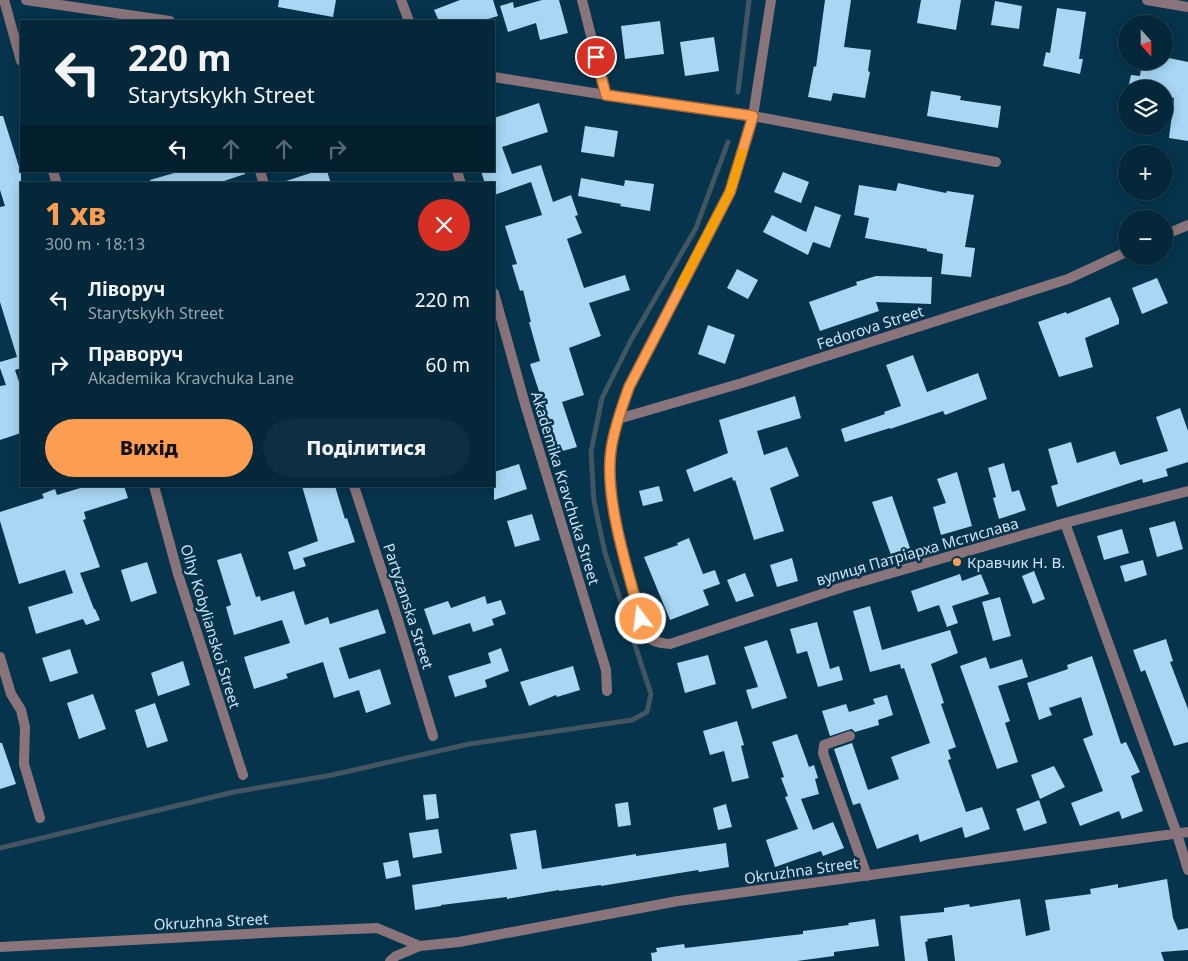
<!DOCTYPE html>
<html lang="uk">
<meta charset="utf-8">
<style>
:root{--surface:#042739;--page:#0d2f41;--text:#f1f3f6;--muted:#97a5ae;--line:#254453;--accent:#fc9d52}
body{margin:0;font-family:"Noto Sans",sans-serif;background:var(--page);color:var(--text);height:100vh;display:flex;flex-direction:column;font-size:19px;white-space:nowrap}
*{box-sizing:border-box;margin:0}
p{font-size:16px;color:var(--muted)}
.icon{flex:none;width:28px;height:28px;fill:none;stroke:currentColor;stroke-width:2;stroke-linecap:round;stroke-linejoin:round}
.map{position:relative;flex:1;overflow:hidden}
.side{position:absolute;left:20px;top:182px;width:475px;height:305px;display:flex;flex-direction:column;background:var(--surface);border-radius:0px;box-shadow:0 2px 12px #0003,0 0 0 1px var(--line)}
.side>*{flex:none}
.guide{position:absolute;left:20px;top:20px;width:475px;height:152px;border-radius:0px;box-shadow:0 2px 12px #0003,0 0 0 1px var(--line);background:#042739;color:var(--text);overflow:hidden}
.needle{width:32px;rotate:159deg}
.controls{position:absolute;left:1118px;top:15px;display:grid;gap:10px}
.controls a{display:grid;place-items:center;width:55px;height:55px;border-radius:50%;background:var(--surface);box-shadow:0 2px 12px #0003,0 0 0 1px var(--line);font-size:25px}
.pin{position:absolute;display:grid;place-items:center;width:42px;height:42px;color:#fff;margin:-21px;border:2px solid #fff;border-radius:50%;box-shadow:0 1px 5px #0007}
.me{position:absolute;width:55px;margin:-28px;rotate:345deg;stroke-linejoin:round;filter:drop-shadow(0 0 4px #0008)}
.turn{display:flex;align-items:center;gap:18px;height:105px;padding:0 25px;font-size:22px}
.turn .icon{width:65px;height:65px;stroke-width:2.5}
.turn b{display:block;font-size:35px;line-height:42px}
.lanes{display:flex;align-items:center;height:48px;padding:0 25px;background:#0003;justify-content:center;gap:25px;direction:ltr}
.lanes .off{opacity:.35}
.round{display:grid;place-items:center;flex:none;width:52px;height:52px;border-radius:26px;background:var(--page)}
.overview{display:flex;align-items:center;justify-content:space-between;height:85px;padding:0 25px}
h1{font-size:30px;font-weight:800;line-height:38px;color:var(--accent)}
.action{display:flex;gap:10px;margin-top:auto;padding:10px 25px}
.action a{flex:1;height:58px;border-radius:30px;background:var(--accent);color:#111;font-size:20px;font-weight:800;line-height:58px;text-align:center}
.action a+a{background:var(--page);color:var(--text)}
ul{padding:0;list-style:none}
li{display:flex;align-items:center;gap:15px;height:65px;padding:0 25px}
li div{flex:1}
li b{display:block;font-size:19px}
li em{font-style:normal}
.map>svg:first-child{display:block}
</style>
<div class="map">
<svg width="1188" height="961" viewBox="0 0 1188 961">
<rect width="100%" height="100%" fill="#05344c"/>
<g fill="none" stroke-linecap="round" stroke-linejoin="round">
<path stroke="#435561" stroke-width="5" d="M738 92 749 0
M0 848 234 792 332 775 469 744 632 720 647 712 651 694 605 553 594 501 591 452 602 398 631 340 696 228 728 142"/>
</g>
<path fill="#a8d6f4" d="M279 0H336L333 17 278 7Z
M460 0H493L498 16 481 21H439L434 10Z
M542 0H559L568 33 540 40 536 23 508 32 500 6 513 2 514 8Z
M825 0H851L844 47 871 50 868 71 870 72 865 98 833 93 831 101 808 97 814 66 816 67Z
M921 0H961L956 30 917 23Z
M995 1 1022 6 1019 29 991 25Z
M1057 8 1086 12 1079 59H1083L1080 74 1043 66 1046 52 1050 53Z
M660 21 664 54 625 59 621 26Z
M714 37 719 71 685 76 680 42Z
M1164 57 1188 62V141L1169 138 1174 98 1164 96V89H1128L1131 75 1140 76 1142 61H1164Z
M931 91 961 96 960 100 1001 106 998 128 927 116Z
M539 103 548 132 502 147 512 174 541 165 553 202 571 195 578 215 575 216 582 233 567 239 584 288 625 275 630 290 589 303 601 336 569 348 584 395 562 402 577 447 559 452 530 364 540 361 529 322H531L523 290 520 291 512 265 517 264 505 226 542 215 531 182 494 195V184H485L481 171H494V118Z
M0 116H3L21 173V368L15 370 21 388V433L0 440V386L6 385 0 368V362L17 357 0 302V207L5 206 0 190Z
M585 126 618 131 614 157 581 152Z
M181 171H245V174L215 184H151L150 180Z
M317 171H327L331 184H287L286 181Z
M783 172 809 182 801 203 774 192Z
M581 178 624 186 625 180 654 184 650 211 620 206 621 204 578 196Z
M898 183 946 193 947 191 974 195 965 247 975 248 971 277 941 274 943 254 927 251V249L865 238 869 218 854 215 859 185 896 191Z
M815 206 841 215 830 248 813 242 808 255 763 232 772 215 806 232Z
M737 269 758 280 748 299 727 288Z
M876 276 932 277 931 304 876 302 879 311 820 331 809 302 857 285 856 282Z
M1157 278 1168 303 1142 314 1132 288Z
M1110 297 1119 319V324L1085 338 1093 367 1059 377 1038 322 1066 312 1067 314Z
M708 325 735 335 725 364 698 354Z
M913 355 927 392 978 373 987 399 945 415 943 411 890 429V428L845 442 841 429 885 414 884 412 901 406 886 365Z
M795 396 801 418 757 431 764 455 787 447 799 476 770 488 784 531 754 540 735 480 733 481 732 477 694 492 686 470 728 453 719 420Z
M1180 408 1188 431V462L1166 469 1168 476 1143 483 1142 479 1057 507 1051 486 1058 484 1048 449 1071 442 1077 463 1115 451 1120 465 1168 451 1156 417Z
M1004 463 1012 492 1019 490 1026 510 999 519 993 498 996 497 988 468Z
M519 464 527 489 494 500V472Z
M957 472 972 526 941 535 933 507 946 503 937 479Z
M87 486H124L128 498 84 512 86 519 83 520 100 567 80 573 94 609H95L100 620 86 625 83 619 36 634 28 607 73 593 65 570 19 584 0 521V512L44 498 42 494 55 489 57 495Z
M302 486H335L345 519 347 518 355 542 303 558 306 566 294 570 288 552 318 541Z
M659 486 663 501 643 506 639 491Z
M892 496 910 548 891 555 872 502Z
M532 514 540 540 515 547 507 521Z
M1175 521 1183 549 1157 557 1149 528Z
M1122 529 1129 553 1104 560 1097 536Z
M689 538 703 574 715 570 720 584 703 590 709 605 670 620 644 557 678 545 677 543Z
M241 553 256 597 260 596 261 601 294 591 305 625 328 617 330 624 378 609 386 633 339 648 349 679 380 669 391 704 366 713 359 690 334 698 323 662 286 674 288 678 254 689 244 657 290 643 282 620 234 635 226 607 231 605 217 560Z
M792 558 798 581 777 587 770 565Z
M1143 560 1147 575 1125 582 1120 566Z
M147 562 157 593 131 602 121 570Z
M1034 571 1045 599 1033 604 1022 576Z
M745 573 754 596 736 602 727 580Z
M960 574 962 581 981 574 989 594 952 606 958 623 947 627 939 605 918 612 911 591Z
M485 596 487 604 501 600 506 614 492 619 494 625 473 632 470 623 433 635 424 609 448 601 451 608Z
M1000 597 1011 636 993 641 982 602Z
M870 606 882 650 950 630 958 653 931 664 944 703 941 704 956 747 948 750 951 759 948 760 966 812 982 807 990 829 965 838 962 827 920 842 918 834 877 849 860 803 853 805 834 749 852 743 868 790 899 779 891 757 930 743 904 668 901 669 900 664 870 672 853 611Z
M817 622 830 669 839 666 843 680 818 687 807 651 797 654 790 629Z
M1166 639 1173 661 1170 662 1188 709V742L1174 746 1145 670 1141 672 1133 650Z
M767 640 787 698 752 709 746 690 758 687 744 647Z
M501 648 509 671 485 680 487 687 455 697 448 676 491 663 488 653Z
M70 649 78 673 50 682 42 658Z
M708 655 716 684 685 693 677 663Z
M1092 656 1121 744 1126 742 1140 772 1131 776 1143 811 1122 819 1119 811 1080 826 1071 803 1103 791 1083 739 1093 735 1081 697 1049 708 1052 715 1039 720 1027 683 1068 669 1067 665Z
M986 657 990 669 1022 659 1028 677 998 686 1010 721 1005 723 1018 762 997 769 960 666Z
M183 661 190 685 158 696 151 673Z
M573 666 580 690 557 697 556 695 529 706 520 682Z
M93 694 106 729 79 739 67 703Z
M887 695 893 715 878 720 879 725 855 732 852 729 848 730 830 736 822 711 846 704 849 712 875 704 873 699Z
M155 703 168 741 147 748 135 710Z
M737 721 744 745 741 746 749 778 732 782 724 751 710 755 703 731Z
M797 734 809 767 814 765 818 778 815 779 819 794 801 799 813 830 833 822 844 848 823 856 821 851 775 867 766 840 798 829 785 797 788 796 781 778 784 777 772 742Z
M0 743H2L16 784 0 789Z
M1054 766 1065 787 1040 799 1031 775Z
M436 794 439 818 426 820 423 795Z
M1039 800 1047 823 1024 831 1016 809Z
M628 802 631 825 618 827 615 804Z
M726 804 732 827 718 830 713 808Z
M438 829 442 853 413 858 409 833Z
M536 830 542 869 636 854V856L726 843 729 867 699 872 698 870 601 886V885L559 891V890L507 899V897L441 905V906L415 910 412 885 517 869 510 834Z
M398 860 401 876 386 879 383 863Z
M1167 879 1173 918 1178 930 1188 928V950L1161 952 1164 961H955L952 935 927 939 928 941 925 942 928 961H905L900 916 944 912V908L969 904 970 907 1020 899 1026 936 1050 930 1045 900 1091 894 1090 889 1118 884V888Z
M875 919 879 946 834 952V956L797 961H652L651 953 657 952 656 948 684 944 685 948 803 934V931L849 925 848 923Z"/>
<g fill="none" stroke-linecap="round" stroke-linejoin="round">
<path stroke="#8a747b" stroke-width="10" d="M4 0 21 61
M26 0 170 21
M401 0 409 21
M582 0 606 95
M771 0 753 116 730 192 629 387C622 407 614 428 611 450 604 494 622 550 634 593 638 607 640 625 649 637 654 643 662 643 670 644L843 587 1065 523 1188 491
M1147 0 1188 7
M494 77 606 95 753 116 996 162
M53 171 57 184
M260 171 264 184
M457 171 461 184
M1164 235 1188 225
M494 293 525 404 606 670 607 691
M618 419 742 383 1068 279 1126 252
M154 486 178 574 243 775
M354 486 397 617 433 736
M1065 523 1177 834 1188 870
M0 657 11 694 21 710 25 727 24 764 40 818
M850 736 824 745 823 753 867 876
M0 947 282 932 377 928 420 946
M390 961 396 956 420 946 459 942 678 901 1188 832"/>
</g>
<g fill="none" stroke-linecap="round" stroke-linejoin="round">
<defs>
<path id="route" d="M596 57 606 95 753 116 730 192 629 387C622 407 614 428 611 450 604 498 628 572 641 619"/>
</defs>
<use href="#route" stroke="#a46635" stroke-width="12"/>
<use href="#route" stroke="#fc9d52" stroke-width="9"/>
<path stroke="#f59e0b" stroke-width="9" d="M681 285 730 192 742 153"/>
</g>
<circle fill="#fc9d52" stroke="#05344c" stroke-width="2" cx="957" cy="562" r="5"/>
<g text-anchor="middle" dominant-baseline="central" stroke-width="5" stroke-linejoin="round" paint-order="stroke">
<g font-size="15" fill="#cde4f3" stroke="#05344c">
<text transform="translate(870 327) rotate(-18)">Fedorova Street</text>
<text transform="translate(566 488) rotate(73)">Akademika Kravchuka Street</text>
<text transform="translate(917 551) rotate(-16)">вулиця Патріарха Мстислава</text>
<text transform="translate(409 606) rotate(72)">Partyzanska Street</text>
<text transform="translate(211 626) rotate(73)">Olhy Kobylianskoi Street</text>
<text transform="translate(801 870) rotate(-8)">Okruzhna Street</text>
<text transform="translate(211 921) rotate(-3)">Okruzhna Street</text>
</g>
<g font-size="15" fill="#cde4f3" stroke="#05344c" text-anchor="start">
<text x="967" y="562">Кравчик Н. В.</text>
</g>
</g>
</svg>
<div class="controls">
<a><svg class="needle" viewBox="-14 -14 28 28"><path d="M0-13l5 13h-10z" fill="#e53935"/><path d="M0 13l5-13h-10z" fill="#97a5ae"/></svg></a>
<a><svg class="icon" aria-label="layers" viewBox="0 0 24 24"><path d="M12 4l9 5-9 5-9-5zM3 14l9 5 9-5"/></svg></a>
<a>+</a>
<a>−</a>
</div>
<div class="pin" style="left:596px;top:57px;background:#d93025"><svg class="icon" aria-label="arrive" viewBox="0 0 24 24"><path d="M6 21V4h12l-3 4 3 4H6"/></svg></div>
<svg class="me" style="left:641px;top:619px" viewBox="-20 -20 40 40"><circle r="17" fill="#fc9d52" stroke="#fff" stroke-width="3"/><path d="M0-11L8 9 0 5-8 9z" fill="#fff"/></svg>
<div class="guide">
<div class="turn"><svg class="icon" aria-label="left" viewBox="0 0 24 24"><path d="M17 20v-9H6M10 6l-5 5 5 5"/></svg><div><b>220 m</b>Starytskykh Street</div></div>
<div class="lanes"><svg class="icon" aria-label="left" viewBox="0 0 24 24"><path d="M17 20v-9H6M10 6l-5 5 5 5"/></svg><svg class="icon off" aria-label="ahead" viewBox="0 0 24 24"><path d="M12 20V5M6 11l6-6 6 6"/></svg><svg class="icon off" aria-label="ahead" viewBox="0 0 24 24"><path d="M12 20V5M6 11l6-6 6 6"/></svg><svg class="icon off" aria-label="right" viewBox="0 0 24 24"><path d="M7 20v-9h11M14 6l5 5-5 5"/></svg></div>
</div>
<section class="side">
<div class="overview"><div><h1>1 хв</h1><p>300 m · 18:13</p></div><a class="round" style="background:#d93025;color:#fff"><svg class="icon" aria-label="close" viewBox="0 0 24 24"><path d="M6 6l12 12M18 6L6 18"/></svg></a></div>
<ul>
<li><svg class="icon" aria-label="left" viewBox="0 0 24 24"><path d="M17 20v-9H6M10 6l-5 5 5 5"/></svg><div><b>Ліворуч</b><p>Starytskykh Street</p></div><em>220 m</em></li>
<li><svg class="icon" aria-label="right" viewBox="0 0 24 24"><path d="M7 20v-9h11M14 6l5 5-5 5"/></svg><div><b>Праворуч</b><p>Akademika Kravchuka Lane</p></div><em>60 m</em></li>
</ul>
<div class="action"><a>Вихід</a><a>Поділитися</a></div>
</section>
</div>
